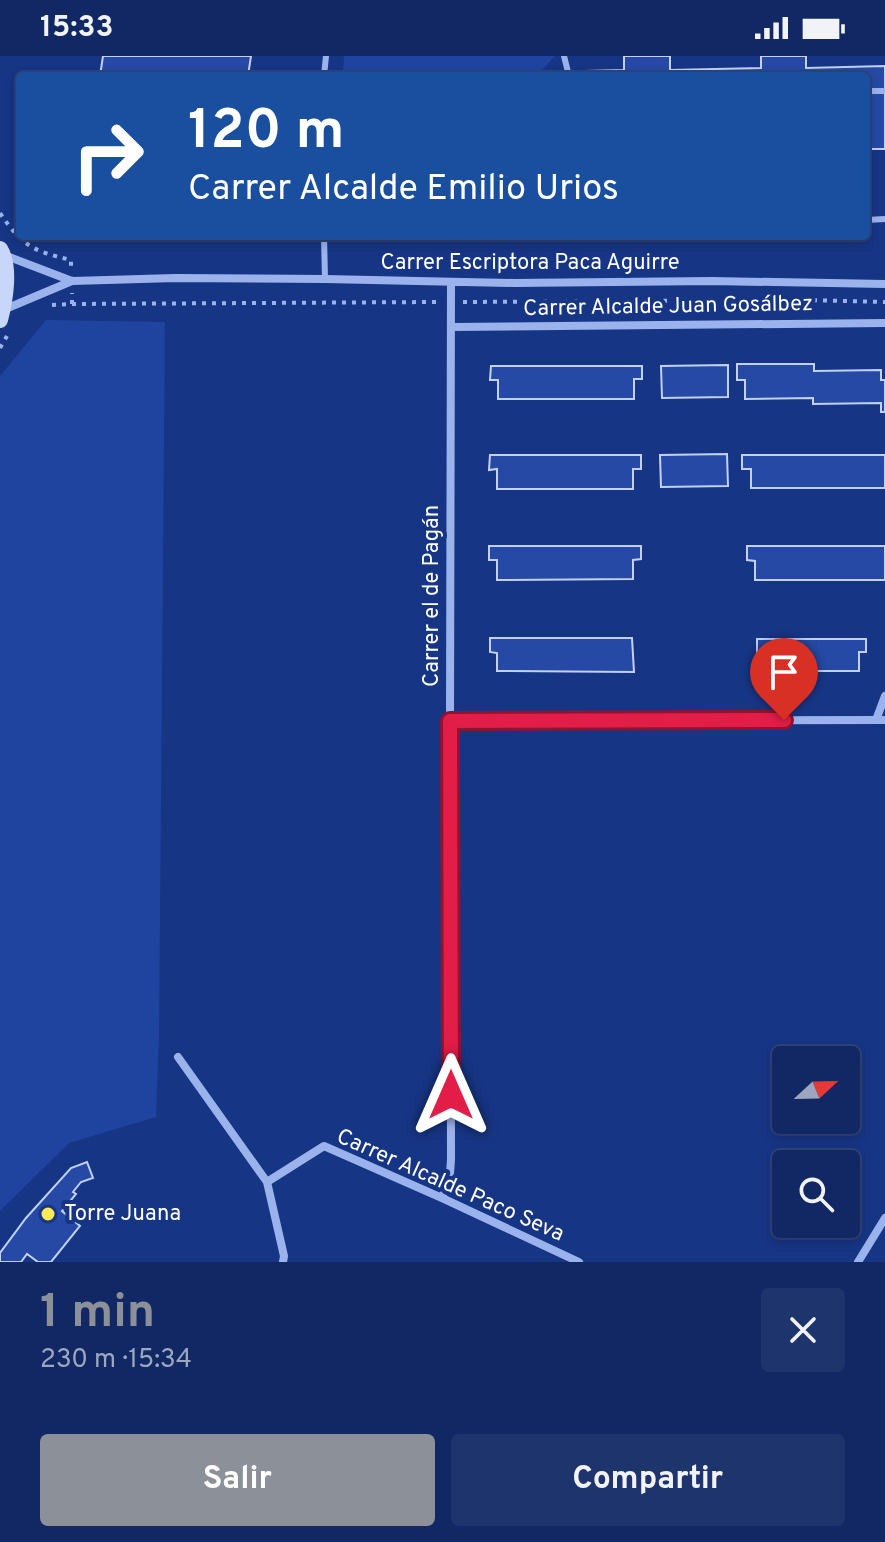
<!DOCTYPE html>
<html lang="es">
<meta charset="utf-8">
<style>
:root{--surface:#112864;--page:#1e346d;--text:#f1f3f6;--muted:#9ca6bf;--line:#304478;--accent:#8c9099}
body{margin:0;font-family:Overpass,sans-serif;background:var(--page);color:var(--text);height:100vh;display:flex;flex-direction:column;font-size:30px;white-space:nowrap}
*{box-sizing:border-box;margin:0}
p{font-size:26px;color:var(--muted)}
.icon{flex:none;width:44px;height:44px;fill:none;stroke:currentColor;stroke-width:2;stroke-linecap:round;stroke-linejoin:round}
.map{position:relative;height:1206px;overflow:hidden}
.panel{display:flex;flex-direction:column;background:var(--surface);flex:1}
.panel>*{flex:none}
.top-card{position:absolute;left:16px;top:16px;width:854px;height:168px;border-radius:8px;box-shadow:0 4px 12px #0003,0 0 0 2px var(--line);background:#1a4fa0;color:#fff;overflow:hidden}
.needle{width:52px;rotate:68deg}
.fabs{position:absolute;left:772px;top:990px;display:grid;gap:16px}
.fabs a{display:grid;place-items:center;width:88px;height:88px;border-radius:8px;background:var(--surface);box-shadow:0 4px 12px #0003,0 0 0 2px var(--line);font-size:40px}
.pin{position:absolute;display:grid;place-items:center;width:68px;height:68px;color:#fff;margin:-82px -34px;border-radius:50% 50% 50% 0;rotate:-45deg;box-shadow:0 0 8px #0007}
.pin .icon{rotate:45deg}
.me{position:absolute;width:88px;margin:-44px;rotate:0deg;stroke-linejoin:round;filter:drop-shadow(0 0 6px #0008)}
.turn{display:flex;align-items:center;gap:28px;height:168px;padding:0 40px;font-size:36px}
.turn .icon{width:104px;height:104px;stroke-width:2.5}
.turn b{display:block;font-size:56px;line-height:68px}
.round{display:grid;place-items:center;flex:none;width:84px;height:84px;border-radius:8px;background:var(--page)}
.overview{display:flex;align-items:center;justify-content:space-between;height:136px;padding:0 40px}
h1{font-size:48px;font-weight:700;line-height:60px;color:var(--accent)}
.button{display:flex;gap:16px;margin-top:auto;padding:16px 40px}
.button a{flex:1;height:92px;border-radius:8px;background:var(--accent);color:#fff;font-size:32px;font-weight:700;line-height:92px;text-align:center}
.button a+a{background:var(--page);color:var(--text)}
.status{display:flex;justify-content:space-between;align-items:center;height:56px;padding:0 40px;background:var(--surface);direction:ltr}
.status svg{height:22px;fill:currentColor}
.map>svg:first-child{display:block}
</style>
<div class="status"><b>15:33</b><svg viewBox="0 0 49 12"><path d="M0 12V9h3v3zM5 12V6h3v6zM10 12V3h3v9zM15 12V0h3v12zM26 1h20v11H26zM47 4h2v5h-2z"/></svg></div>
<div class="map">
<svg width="885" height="1206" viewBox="0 0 885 1206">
<rect width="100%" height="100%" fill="#173585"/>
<path fill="#1f449f" d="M344 0H555L540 16 343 18Z
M46 264 165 266 159 979 156 1061 69 1087 0 1155V320Z"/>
<path fill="#2549a4" stroke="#c1d1fa" stroke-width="2" d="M103 0H251L248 20H100Z
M624 0H670V14L761 12V0H806V12L885 10V93H866V20H586V15L624 14Z
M737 308H814V315L881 314V324H885V356H881V347L813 348V342L745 343V324H737Z
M728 309V341L662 342 661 310Z
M491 310H642V323H634V343H498V324H490Z
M727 398 728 430 661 431 660 399Z
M490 399H641V413H633V433H497V413L489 414Z
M742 399H885V432H751V413H742Z
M489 490H641V503L633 504V523L497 524V504H489Z
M747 490H885V524H755V505L747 504Z
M490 582H632L634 616 497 615V597L490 596Z
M757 583H866V596H859V615H757Z
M87 1106 93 1122 81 1126 73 1136 76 1138 62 1155 80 1170 51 1206H38L27 1198 21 1206H0V1197L26 1162 71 1112Z"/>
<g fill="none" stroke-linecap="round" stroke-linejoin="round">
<path stroke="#9bb3ed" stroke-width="4" stroke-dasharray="4 6" stroke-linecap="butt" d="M0 157C22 190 33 195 71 204V213
M463 246 804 244 885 246
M72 248 438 246
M52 249 72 248V237
M0 292 7 280"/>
<path stroke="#9bb3ed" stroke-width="6" d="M564 0 569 20
M324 20 326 0
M866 35H885
M866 164 885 163
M324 180 325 223"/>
<path stroke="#9bb3ed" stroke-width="8" d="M4 199 72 225 175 222 325 223 514 227 712 225 885 228
M3 254 72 225
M451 271 885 267
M876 664 885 640
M450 665 885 664
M178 1001 267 1126 284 1200 283 1206
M267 1126 324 1090 442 1142 579 1206
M442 1142 450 1118 451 1103 450 665 451 226
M858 1206 885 1162"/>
<path stroke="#c8d6f9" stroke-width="16" d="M0 193C11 211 5 245 0 264"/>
</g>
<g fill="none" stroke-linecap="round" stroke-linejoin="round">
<defs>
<path id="route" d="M451 1039 450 665 784 664"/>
</defs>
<use href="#route" stroke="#92132f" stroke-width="20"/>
<use href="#route" stroke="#e11d48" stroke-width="14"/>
</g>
<circle fill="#ffe957" stroke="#173585" stroke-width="3" cx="48" cy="1158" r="8"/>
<g text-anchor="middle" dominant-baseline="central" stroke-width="8" stroke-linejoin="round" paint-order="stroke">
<g font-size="22" fill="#fff" stroke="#173585">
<text x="530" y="207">Carrer Escriptora Paca Aguirre</text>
<text transform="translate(668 251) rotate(-1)">Carrer Alcalde Juan Gosálbez</text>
<text transform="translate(432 540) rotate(-90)">Carrer el de Pagán</text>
<text transform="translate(450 1130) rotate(24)">Carrer Alcalde Paco Seva</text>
</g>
<g font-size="22" fill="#fff" stroke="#173585" text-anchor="start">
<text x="64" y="1158">Torre Juana</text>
</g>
</g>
</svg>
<div class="fabs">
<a><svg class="needle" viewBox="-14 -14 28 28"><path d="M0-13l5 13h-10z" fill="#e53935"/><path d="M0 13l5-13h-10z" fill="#9ca6bf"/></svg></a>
<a><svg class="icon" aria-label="search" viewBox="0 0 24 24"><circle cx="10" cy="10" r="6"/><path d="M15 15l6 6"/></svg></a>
</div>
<div class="pin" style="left:784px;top:664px;background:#d93025"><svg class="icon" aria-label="arrive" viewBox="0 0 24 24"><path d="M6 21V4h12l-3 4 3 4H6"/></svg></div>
<svg class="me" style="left:451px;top:1039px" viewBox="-20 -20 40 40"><path d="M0-17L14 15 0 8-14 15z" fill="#e11d48" stroke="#fff" stroke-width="4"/></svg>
<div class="top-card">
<div class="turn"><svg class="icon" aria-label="right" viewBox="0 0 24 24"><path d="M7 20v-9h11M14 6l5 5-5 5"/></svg><div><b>120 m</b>Carrer Alcalde Emilio Urios</div></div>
</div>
</div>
<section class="panel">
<div class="overview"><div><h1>1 min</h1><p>230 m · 15:34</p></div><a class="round"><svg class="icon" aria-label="close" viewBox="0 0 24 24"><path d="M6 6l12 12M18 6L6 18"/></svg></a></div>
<div class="button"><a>Salir</a><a>Compartir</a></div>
</section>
